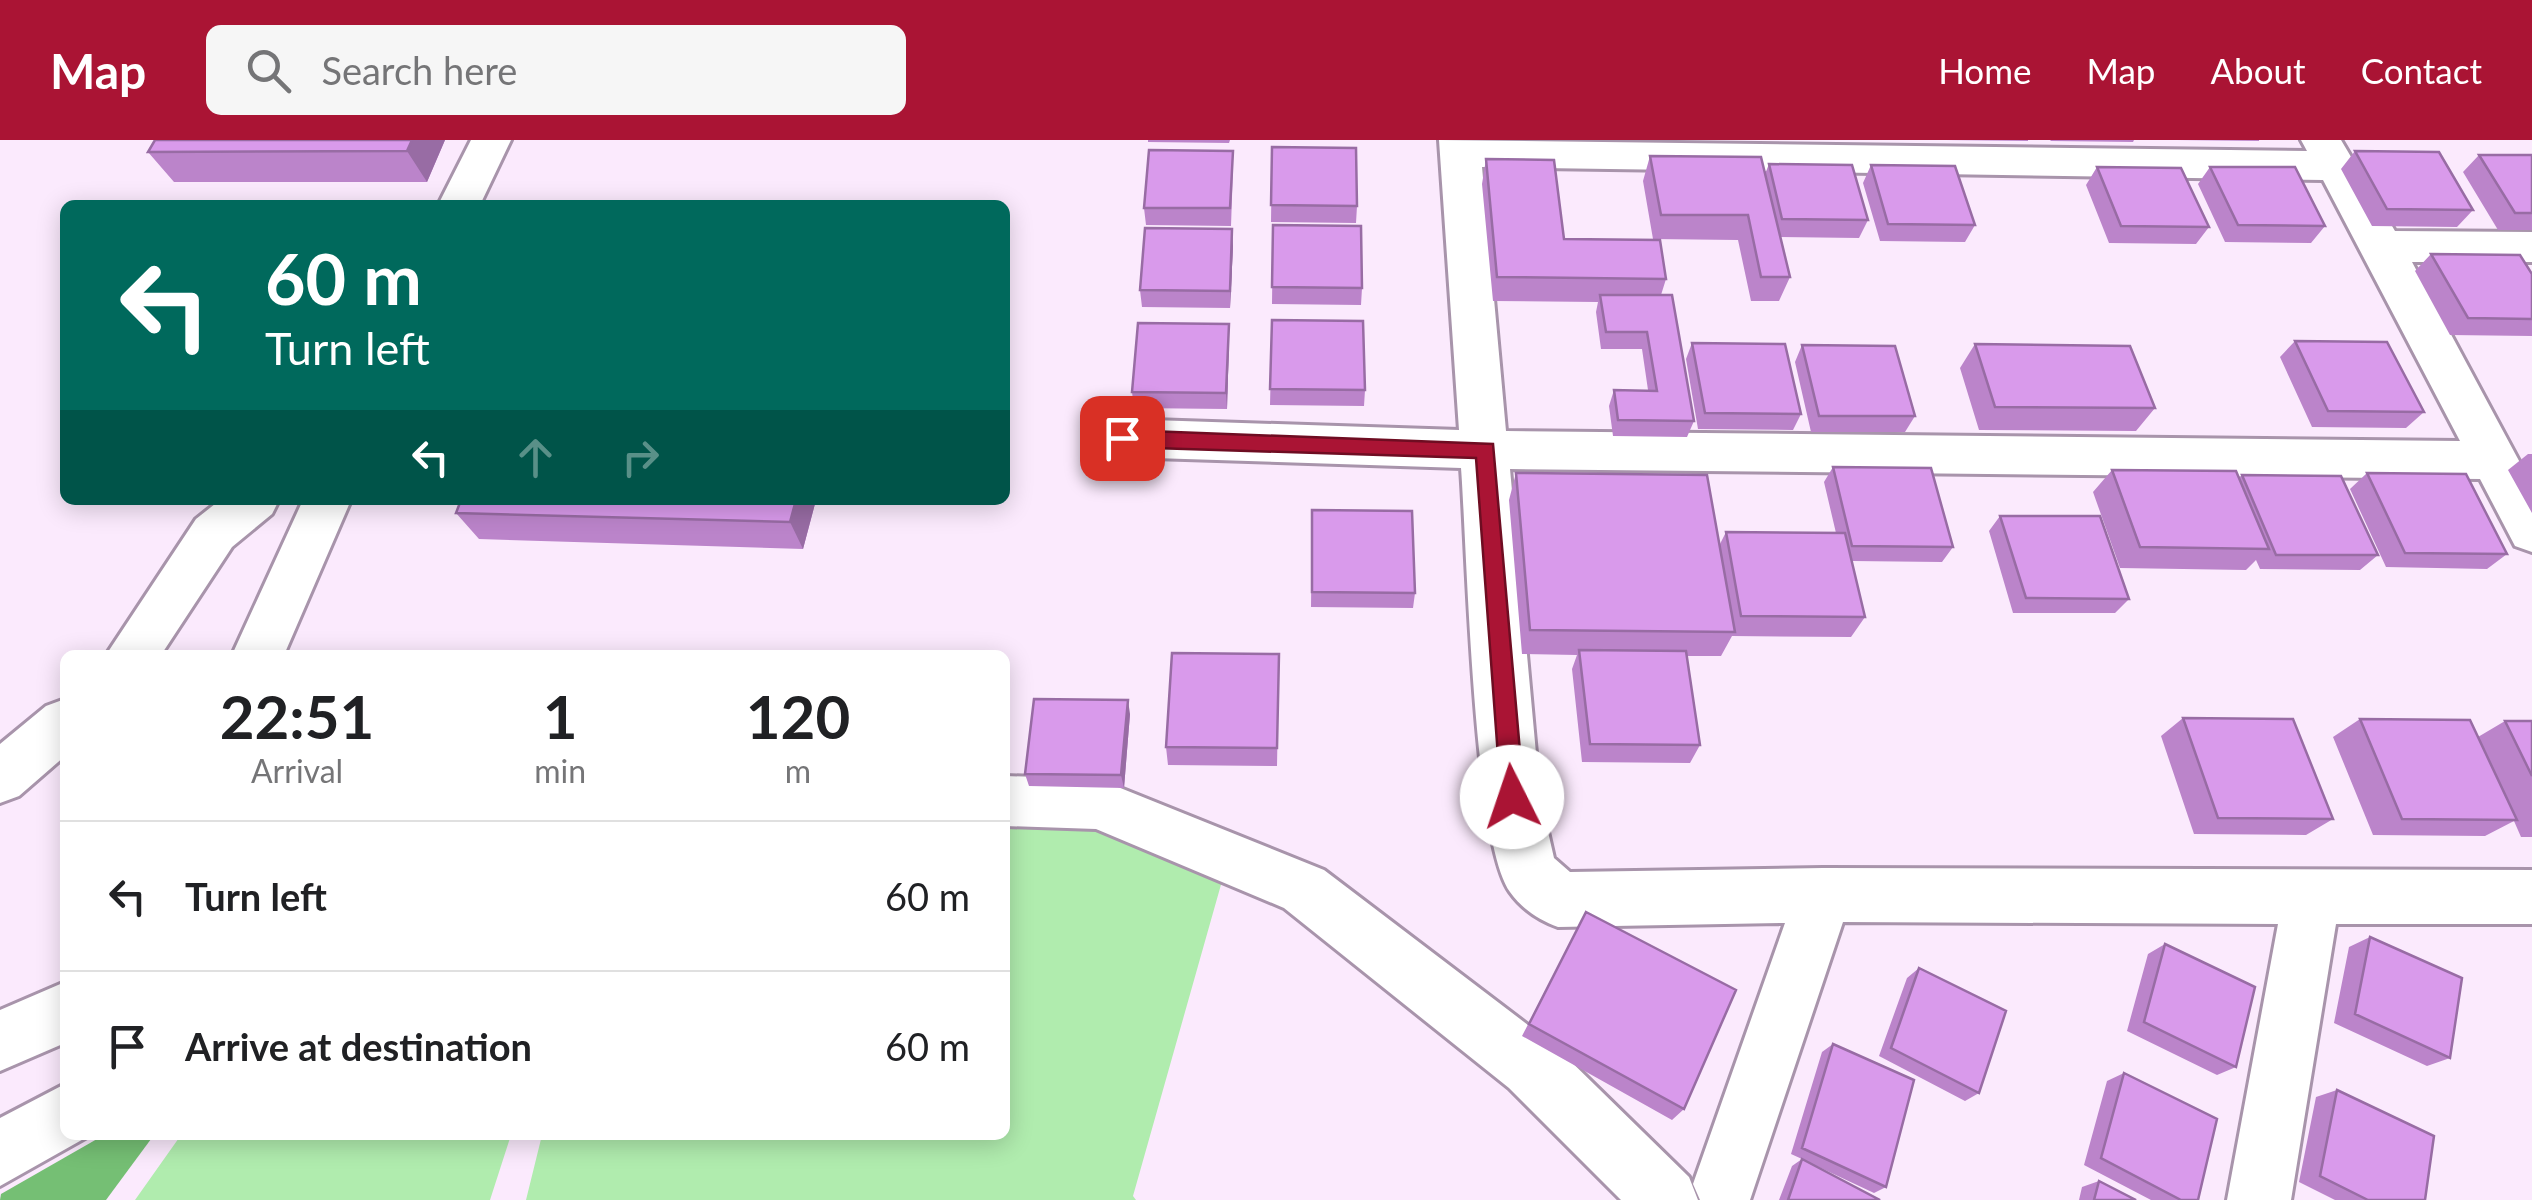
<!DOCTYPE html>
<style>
:root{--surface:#fff;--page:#f6f6f6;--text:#202124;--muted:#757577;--line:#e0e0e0;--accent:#aa1434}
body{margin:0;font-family:Lato,sans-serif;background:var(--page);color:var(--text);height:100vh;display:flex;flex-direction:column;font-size:38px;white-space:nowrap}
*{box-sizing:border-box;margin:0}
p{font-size:32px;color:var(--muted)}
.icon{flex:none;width:55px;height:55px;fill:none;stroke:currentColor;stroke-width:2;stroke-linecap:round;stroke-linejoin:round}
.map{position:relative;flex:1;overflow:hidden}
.panel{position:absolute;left:60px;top:510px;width:950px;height:490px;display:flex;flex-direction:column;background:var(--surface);border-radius:15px;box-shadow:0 5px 25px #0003}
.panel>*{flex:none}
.guide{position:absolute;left:60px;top:60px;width:950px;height:305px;border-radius:15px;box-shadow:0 5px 25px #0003;background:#00695c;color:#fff;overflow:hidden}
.pin{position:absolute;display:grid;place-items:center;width:85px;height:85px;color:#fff;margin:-42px;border-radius:20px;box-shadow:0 5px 15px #0006}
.me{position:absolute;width:110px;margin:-55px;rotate:356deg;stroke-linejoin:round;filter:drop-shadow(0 0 8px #0008)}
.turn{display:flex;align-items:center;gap:35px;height:210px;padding:0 40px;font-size:45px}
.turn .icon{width:130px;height:130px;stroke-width:2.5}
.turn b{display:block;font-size:70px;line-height:85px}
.lanes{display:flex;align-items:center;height:95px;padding:0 40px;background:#0003;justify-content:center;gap:50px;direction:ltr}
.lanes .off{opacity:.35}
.eta{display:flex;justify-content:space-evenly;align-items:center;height:170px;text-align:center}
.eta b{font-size:60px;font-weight:700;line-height:70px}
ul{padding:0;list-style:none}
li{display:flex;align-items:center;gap:30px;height:150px;padding:0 40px;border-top:2px solid var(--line)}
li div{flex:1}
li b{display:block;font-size:38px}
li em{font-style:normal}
header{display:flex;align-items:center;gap:60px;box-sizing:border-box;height:140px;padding:0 50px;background:var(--accent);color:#fff}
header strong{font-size:48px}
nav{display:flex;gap:55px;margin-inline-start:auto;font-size:35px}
.search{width:700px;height:90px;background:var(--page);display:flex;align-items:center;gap:25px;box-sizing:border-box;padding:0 35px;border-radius:15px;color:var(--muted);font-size:38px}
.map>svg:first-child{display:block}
</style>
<header>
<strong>Map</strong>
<div class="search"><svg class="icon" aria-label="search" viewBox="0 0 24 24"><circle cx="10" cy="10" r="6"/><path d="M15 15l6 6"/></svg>Search here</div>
<nav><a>Home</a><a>Map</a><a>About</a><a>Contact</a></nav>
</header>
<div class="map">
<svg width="2532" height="1060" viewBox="0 0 2532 1060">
<rect width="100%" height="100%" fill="#fbeafd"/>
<path fill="#b0ecae" d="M1005 681 1077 683 1224 734 1133 1056 1136 1060H526L542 995H1005Z
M181 995H511L490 1060H135Z"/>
<path fill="#75bf74" d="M104 995H154L106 1060H0L1 1054Z"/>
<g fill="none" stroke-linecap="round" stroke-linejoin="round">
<defs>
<path id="minor" d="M471 0H511L480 65H438Z
M1439 0 2307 11 2301 0H2341L2395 91 2532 92V122H2412L2532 345V412L2515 406 2480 339 1510 329 1540 657 1554 718 1570 732 1823 728 2532 730V784H2336L2291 1060H2227L2278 784 1843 782 1750 1060H1700L1693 1044 1785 783 1558 787C1539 780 1522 769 1510 752 1473 701 1467 406 1461 328L1122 317 1105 311 1098 298 1105 285 1122 279 1459 290ZM1482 27 2323 40 2460 301 1506 291Z
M220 360H279L272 374 232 407 161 515H106L196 379Z
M303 360H351L284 515H232Z
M65 559V616L19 656 0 663V604L46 566Z
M1005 636 1098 639 1324 730 1553 904 1689 1037 1698 1060H1621L1509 948 1284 768 1096 689 1005 686Z
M65 842V903L0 931V870Z
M65 944V995L87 997 0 1046V978Z"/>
</defs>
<use href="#minor" stroke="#a894ab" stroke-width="6"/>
<use href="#minor" fill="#fff" fill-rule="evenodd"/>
</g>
<path fill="#bb84ca" d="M155 0H445L427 42H174L148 12Z
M1148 0H1230L1229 3 1148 2Z
M1946 0H2028V1Z
M2050 0H2134L2133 2 2051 1Z
M2177 0H2259V1Z
M1272 7 1357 66 1356 83 1271 82Z
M2355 11 2473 70 2457 87 2372 86 2341 29Z
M2479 15H2532V90H2498L2463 32Z
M1650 16 1765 34 1769 24 1868 80 1859 98 1780 97 1790 137 1779 161H1751L1738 100 1653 99 1643 41Z
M1486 19 1564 99 1666 139 1661 155 1694 281 1687 297 1613 296 1609 266 1614 250H1648L1642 209H1601L1596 172 1598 162 1493 161 1482 44Z
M1871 25 1975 85 1965 102 1880 101 1863 43Z
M2097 27 2209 87 2196 104 2109 103 2086 45Z
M2210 27 2325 86 2311 103 2225 102 2198 44Z
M1233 28 1231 86 1146 85 1144 68Z
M1273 85 1362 148 1361 165 1272 164Z
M1233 106 1230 168 1142 167 1140 150Z
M2431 114 2532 134V196L2450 195 2415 131Z
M1272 180 1365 250 1364 266 1270 265Z
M1229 201 1227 269 1134 268 1132 252Z
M2295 201 2424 272 2406 288 2312 287 2280 217Z
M1692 203 1801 274 1793 290 1698 289 1686 219Z
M1975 204 2155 268 2136 291 1979 290 1960 228Z
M1802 205 1915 276 1905 292H1811L1795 222Z
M2528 314H2532V373L2508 330Z
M1833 327 1953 407 1942 422 1852 421 1865 477 1851 497 1732 496 1721 516H1686L1700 605 1690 623 1582 622 1572 529 1577 515 1522 514 1509 360 1516 333 1719 406 1726 392 1836 393 1824 342Z
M2112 330 2239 338 2242 335 2378 415 2360 430 2260 429 2256 420 2246 430 2120 428 2093 352Z
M2367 333 2507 414 2487 429 2386 427 2350 349Z
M461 360H816L803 409 479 399 456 373Z
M1312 370 1415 453 1413 468 1311 467Z
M2000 376 2129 459 2115 473H2013L1989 391Z
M1279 514 1277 626 1168 625 1166 607Z
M1130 574 1124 648 1029 646 1025 634Z
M2183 578 2333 679 2306 695 2194 694 2161 596Z
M2360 579 2478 597 2505 581H2532V697H2521L2514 681 2485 696 2373 695 2333 597Z
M1586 772 1684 969 1672 980 1522 896Z
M2370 797 2450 918 2427 926 2334 883 2349 807Z
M2165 804 2236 927 2217 935 2127 891 2148 814Z
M1919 828 1979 953 1965 961 1879 916 1907 838Z
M1833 904 1886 1047 1874 1053 1808 1022 1880 1060H1779L1792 1026 1802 1019 1791 1014 1822 912Z
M2124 933 2198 1060H2151L2084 1025 2107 941Z
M2337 950 2425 1060H2335L2299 1042 2316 957Z
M2099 1041 2136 1060H2079L2082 1047Z"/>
<path fill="#986ca4" d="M412 0H445L427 42 407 11Z
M1232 89 1233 106 1230 168V151Z
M1229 184V201L1227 269 1226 253Z
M796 360H816L803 409 790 382Z
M1128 560 1130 574 1124 648 1121 635Z"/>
<path fill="#d99aeb" stroke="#986ca4" stroke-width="2.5" d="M155 0H412L407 11 148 12Z
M1272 7 1356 8 1357 66 1271 65Z
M1149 10 1233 11 1230 68H1144Z
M2355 11 2439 12 2473 70 2387 69Z
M2479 15H2532V73H2515Z
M1650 16 1761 17 1790 137H1761L1748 75H1661Z
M1486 19 1554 20 1564 99 1660 100 1666 139 1497 137Z
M1769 24 1852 25 1868 80 1782 79Z
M1871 25 1955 26 1975 85 1888 84Z
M2097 27 2181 28 2209 87 2121 86Z
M2210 27H2295L2325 86 2238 85Z
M1273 85 1361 86 1362 148 1272 147Z
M1145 88 1232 89 1230 151 1140 150Z
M2431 114 2520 115 2532 134V179L2468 178Z
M1600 155H1672L1694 281 1618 280 1614 250 1657 251 1647 192H1606Z
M1272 180 1363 181 1365 250 1270 249Z
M1138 183 1229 184 1226 253 1132 252Z
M2295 201 2387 202 2424 272 2328 271Z
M1692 203 1785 204 1801 274 1705 273Z
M1975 204 2130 206 2155 268 1995 267Z
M1802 205 1895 206 1915 276H1819Z
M1833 327 1931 328 1953 407 1852 406Z
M2112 330 2236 331 2269 409 2140 407Z
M1516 333 1707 335 1735 492 1530 490Z
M2367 333 2466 334 2507 414 2405 413Z
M2242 335 2341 336 2378 415H2276Z
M461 360H796L790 382 456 373Z
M1312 370 1412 371 1415 453 1312 452Z
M2000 376H2100L2129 459 2026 458Z
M1726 392 1845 393 1865 477 1741 476Z
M1579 510 1686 511 1700 605 1590 604Z
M1172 513 1279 514 1277 608 1166 607Z
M1034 559 1128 560 1121 635 1025 634Z
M2183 578 2293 579 2333 679 2218 678Z
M2360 579 2470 580 2517 680 2402 679Z
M2505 581H2532V636Z
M1586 772 1736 850 1684 969 1529 884Z
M2370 797 2462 838 2450 918 2355 874Z
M2165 804 2255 847 2236 927 2144 882Z
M1919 828 2006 871 1979 953 1891 908Z
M1833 904 1914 940 1886 1047 1802 1008Z
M2124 933 2217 979 2198 1060H2181L2101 1018Z
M2337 950 2434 996 2425 1060H2368L2320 1036Z
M1802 1019 1880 1060H1788Z
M2099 1041 2136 1060H2094Z"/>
<path fill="#aa1434" stroke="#6e0d22" stroke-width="2.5" d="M1122 290 1493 304 1524 657 1521 665H1504L1501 657 1476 318 1122 307 1111 298Z"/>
</svg>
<div class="pin" style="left:1122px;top:298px;background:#d93025"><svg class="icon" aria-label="arrive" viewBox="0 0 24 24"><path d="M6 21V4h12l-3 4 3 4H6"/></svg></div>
<svg class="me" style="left:1512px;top:657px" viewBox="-20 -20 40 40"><circle r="19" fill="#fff"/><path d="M0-13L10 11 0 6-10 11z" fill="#aa1434"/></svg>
<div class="guide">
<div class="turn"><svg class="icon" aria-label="left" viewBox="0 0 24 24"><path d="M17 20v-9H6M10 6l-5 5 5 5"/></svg><div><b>60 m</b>Turn left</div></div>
<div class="lanes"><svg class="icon" aria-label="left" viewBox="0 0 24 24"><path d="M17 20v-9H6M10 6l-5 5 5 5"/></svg><svg class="icon off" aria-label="ahead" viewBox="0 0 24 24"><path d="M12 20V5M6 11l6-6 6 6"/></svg><svg class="icon off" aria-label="right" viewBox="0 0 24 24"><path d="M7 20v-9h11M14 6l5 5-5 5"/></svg></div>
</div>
<section class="panel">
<div class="eta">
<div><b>22:51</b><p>Arrival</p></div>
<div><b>1</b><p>min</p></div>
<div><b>120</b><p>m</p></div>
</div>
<ul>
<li><svg class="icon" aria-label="left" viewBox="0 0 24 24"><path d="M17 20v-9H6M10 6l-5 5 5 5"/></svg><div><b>Turn left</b></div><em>60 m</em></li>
<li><svg class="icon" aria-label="arrive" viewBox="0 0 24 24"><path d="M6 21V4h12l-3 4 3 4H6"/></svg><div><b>Arrive at destination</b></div><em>60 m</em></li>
</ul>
</section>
</div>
